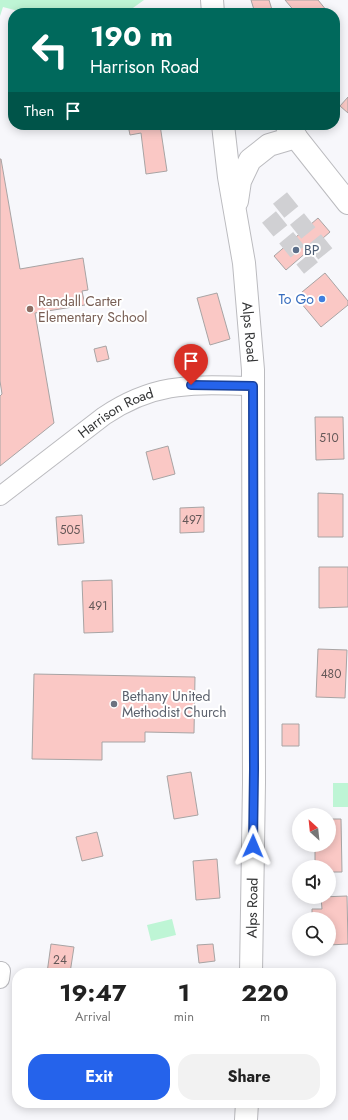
<!DOCTYPE html>
<style>
:root{--surface:#fff;--page:#f2f2f2;--text:#222;--muted:#767676;--accent:#2563eb}
body{margin:0;font-family:Jost,sans-serif;background:var(--page);color:var(--text);height:100vh;display:flex;flex-direction:column;font-size:15px;white-space:nowrap}
*{box-sizing:border-box;margin:0}
p{font-size:13px;color:var(--muted)}
.icon{flex:none;width:22px;height:22px;fill:none;stroke:currentColor;stroke-width:2;stroke-linecap:round;stroke-linejoin:round}
.map{position:relative;flex:1;overflow:hidden}
.side{position:absolute;left:12px;top:968px;width:324px;height:140px;display:flex;flex-direction:column;background:var(--surface);border-radius:16px;box-shadow:0 2px 10px #0003}
.side>*{flex:none}
.banner{position:absolute;left:8px;top:8px;width:332px;height:122px;border-radius:16px;box-shadow:0 2px 10px #0003;background:#00695c;color:#fff;overflow:hidden}
.needle{width:26px;rotate:333deg}
.buttons{position:absolute;left:292px;top:808px;display:grid;gap:8px}
.buttons a{display:grid;place-items:center;width:44px;height:44px;border-radius:50%;background:var(--surface);box-shadow:0 2px 10px #0003;font-size:20px}
.pin{position:absolute;display:grid;place-items:center;width:34px;height:34px;color:#fff;margin:-41px -17px;border-radius:50% 50% 50% 0;rotate:-45deg;box-shadow:0 0 4px #0007}
.pin .icon{rotate:45deg}
.me{position:absolute;width:44px;margin:-22px;rotate:1deg;stroke-linejoin:round;filter:drop-shadow(0 0 3px #0008)}
.turn{display:flex;align-items:center;gap:14px;height:84px;padding:0 16px;font-size:18px}
.turn .icon{width:52px;height:52px;stroke-width:2.5}
.turn b{display:block;font-size:28px;line-height:34px}
.then{display:flex;align-items:center;height:38px;padding:0 16px;background:#0003;gap:8px;font-size:15px}
.eta{display:flex;justify-content:space-evenly;align-items:center;height:68px;text-align:center}
.eta b{font-size:24px;font-weight:700;line-height:28px}
.button{display:flex;gap:8px;margin-top:auto;padding:8px 16px}
.button a{flex:1;height:46px;border-radius:16px;background:var(--accent);color:#fff;font-size:16px;font-weight:700;line-height:46px;text-align:center}
.button a+a{background:var(--page);color:var(--text)}
.map>svg:first-child{display:block}
</style>
<div class="map">
<svg width="348" height="1120" viewBox="0 0 348 1120">
<rect width="100%" height="100%" fill="#f7f7fb"/>
<path fill="#bef5d5" d="M0 0H144L126 13H26L3 7 0 16Z
M333 783H348V807H333Z
M172 919 176 935 151 941 147 925Z"/>
<path fill="#fac8c5" stroke="#a8a4a4" d="M251 0H269L273 13H255Z
M285 0H318L327 11 325 13H296Z
M348 97V113L340 106Z
M128 125H160L167 171 146 174 141 133 130 135Z
M0 159H1L20 269 83 258 88 290 82 291 85 305 35 313 54 423 0 466V396L2 394 0 381Z
M318 218 330 232 286 270 274 256Z
M325 273 348 301V305L321 327 296 297Z
M217 293 230 339 210 345 197 298Z
M106 346 109 359 97 362 94 349Z
M315 417H343L344 459 316 460Z
M168 446 175 474 153 480 146 452Z
M318 493 343 494V537H318Z
M204 507V532L180 533V508Z
M82 515 84 543 58 545 56 517Z
M319 567H348V607L319 608Z
M112 580 113 632 84 633 82 581Z
M318 649 347 650 345 698 316 697Z
M34 674 195 677 194 733 145 732V742H102V760L32 759Z
M282 724H299V746H282Z
M191 772 198 815 174 819 167 776Z
M329 819H341L342 872H329V867H315V845H329Z
M97 832 103 856 82 861 76 837Z
M217 859 220 898 196 900 193 861Z
M347 896 348 944 329 945V919H312V909H322L321 897Z
M51 944 74 947 70 973H47Z
M213 944 215 961 199 963 197 945Z"/>
<g fill="none" stroke-linecap="round" stroke-linejoin="round">
<path stroke="#d0d0d3" stroke-width="18" stroke-dasharray="18 9" stroke-linecap="butt" d="M280 198 327 256
M269 217 311 268"/>
<defs>
<g id="minor">
<path id="s1" d="M0 496 104 416C156 381 193 385 253 386"/>
<path d="M0 979 1 971"/>
</g>
<g id="major">
<path d="M212 0 213 13"/>
<path id="s2" d="M223 125 229 177 244 263 253 370 254 783 251 973"/>
<path d="M287 126 348 203"/>
<path d="M237 201 240 181 250 160 269 145 296 137"/>
<path d="M246 1120 247 1103"/>
</g>
</defs>
<use href="#minor" stroke="#bbbbbf" stroke-width="20"/>
<use href="#major" stroke="#bbbbbf" stroke-width="24"/>
<use href="#minor" stroke="#fff" stroke-width="18"/>
<use href="#major" stroke="#fff" stroke-width="22"/>
</g>
<g fill="none" stroke-linecap="round" stroke-linejoin="round">
<defs>
<path id="route" d="M191 385 253 386 254 769 253 846"/>
</defs>
<use href="#route" stroke="#184099" stroke-width="10"/>
<use href="#route" stroke="#2563eb" stroke-width="7"/>
</g>
<circle fill="#5c6f8a" stroke="#fff" stroke-width="1.5" cx="296" cy="250" r="4"/>
<circle fill="#3f7fe0" stroke="#fff" stroke-width="1.5" cx="322" cy="299" r="4"/>
<circle fill="#8d6e63" stroke="#fff" stroke-width="1.5" cx="30" cy="309" r="4"/>
<circle fill="#6b7280" stroke="#fff" stroke-width="1.5" cx="114" cy="704" r="4"/>
<g text-anchor="middle" dominant-baseline="central" stroke-width="4" stroke-linejoin="round" paint-order="stroke">
<g font-size="12" fill="#645858">
<text x="329" y="438">510</text>
<text x="192" y="520">497</text>
<text x="70" y="530">505</text>
<text x="98" y="606">491</text>
<text x="331" y="674">480</text>
<text x="60" y="960">24</text>
</g>
<g font-size="14" fill="#4e5e75" stroke="#fff" text-anchor="start">
<text x="304" y="250">BP</text>
</g>
<g font-size="14" fill="#366cbe" stroke="#fff" text-anchor="end">
<text x="314" y="299">To Go</text>
</g>
<g font-size="14" fill="#785e54" stroke="#fff" text-anchor="start">
<text x="38" y="301">Randall Carter<tspan x="38" dy="16">Elementary School</tspan></text>
</g>
<g font-size="14" fill="#323334" stroke="#fff">
<text stroke="none"><textPath href="#s2" startOffset="209">Alps Road</textPath></text>
<text stroke="none"><textPath href="#s1" startOffset="143">Harrison Road</textPath></text>
<text transform="translate(252 908) rotate(-89)">Alps Road</text>
</g>
<g font-size="14" fill="#5b616d" stroke="#fff" text-anchor="start">
<text x="122" y="696">Bethany United<tspan x="122" dy="16">Methodist Church</tspan></text>
</g>
</g>
</svg>
<div class="buttons">
<a><svg class="needle" viewBox="-14 -14 28 28"><path d="M0-13l5 13h-10z" fill="#e53935"/><path d="M0 13l5-13h-10z" fill="#767676"/></svg></a>
<a><svg class="icon" aria-label="sound" viewBox="0 0 24 24"><path d="M4 9h4l5-4v14l-5-4H4zM17 9q2 3 0 6"/></svg></a>
<a><svg class="icon" aria-label="search" viewBox="0 0 24 24"><circle cx="10" cy="10" r="6"/><path d="M15 15l6 6"/></svg></a>
</div>
<div class="pin" style="left:191px;top:385px;background:#d93025"><svg class="icon" aria-label="arrive" viewBox="0 0 24 24"><path d="M6 21V4h12l-3 4 3 4H6"/></svg></div>
<svg class="me" style="left:253px;top:846px" viewBox="-20 -20 40 40"><path d="M0-17L14 15 0 8-14 15z" fill="#2563eb" stroke="#fff" stroke-width="4"/></svg>
<div class="banner">
<div class="turn"><svg class="icon" aria-label="left" viewBox="0 0 24 24"><path d="M17 20v-9H6M10 6l-5 5 5 5"/></svg><div><b>190 m</b>Harrison Road</div></div>
<div class="then">Then<svg class="icon" aria-label="arrive" viewBox="0 0 24 24"><path d="M6 21V4h12l-3 4 3 4H6"/></svg></div>
</div>
<section class="side">
<div class="eta">
<div><b>19:47</b><p>Arrival</p></div>
<div><b>1</b><p>min</p></div>
<div><b>220</b><p>m</p></div>
</div>
<div class="button"><a>Exit</a><a>Share</a></div>
</section>
</div>
